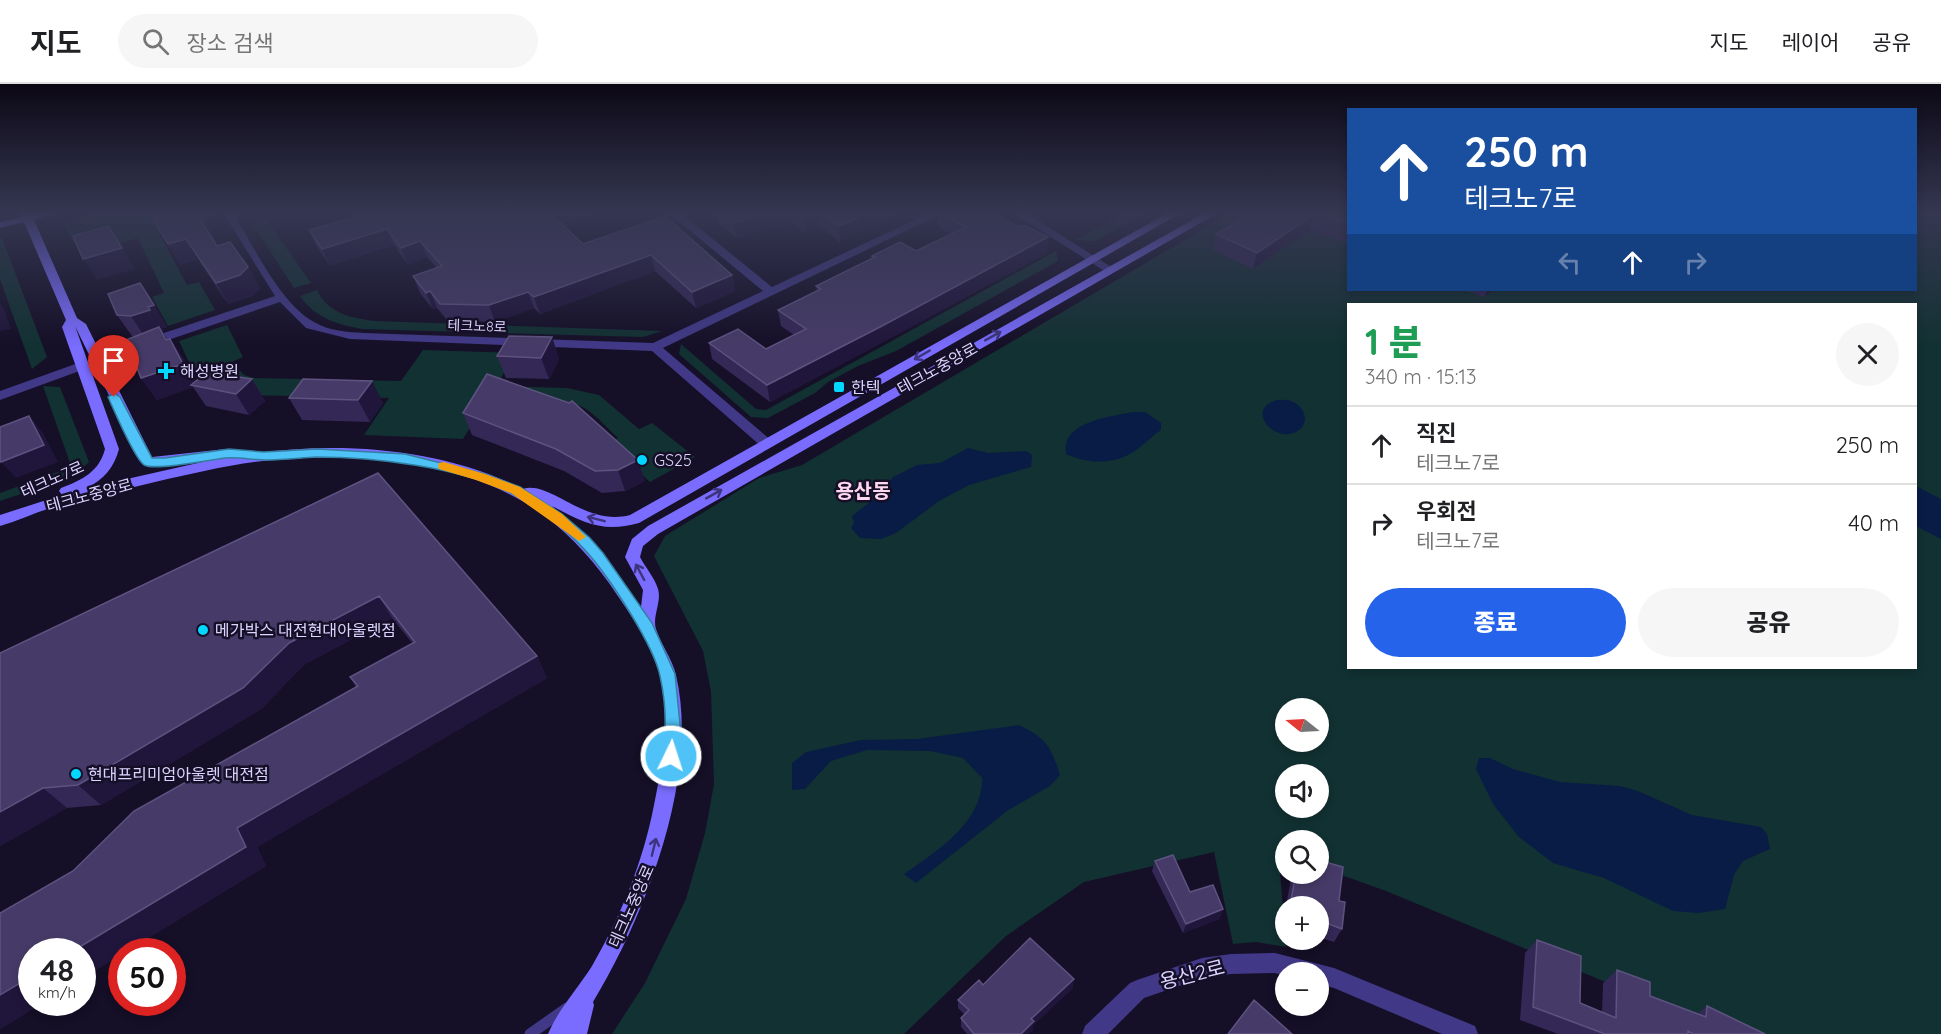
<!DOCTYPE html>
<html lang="ko">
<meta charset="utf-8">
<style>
:root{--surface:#fff;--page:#f6f6f6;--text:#202124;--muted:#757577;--line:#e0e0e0;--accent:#2563eb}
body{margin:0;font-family:Quicksand,"Noto Sans KR",sans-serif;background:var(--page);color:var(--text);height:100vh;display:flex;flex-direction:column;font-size:22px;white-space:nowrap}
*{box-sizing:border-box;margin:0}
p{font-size:20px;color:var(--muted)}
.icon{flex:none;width:33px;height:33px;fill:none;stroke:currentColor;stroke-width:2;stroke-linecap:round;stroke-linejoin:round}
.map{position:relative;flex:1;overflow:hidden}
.side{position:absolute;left:1347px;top:219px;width:570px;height:366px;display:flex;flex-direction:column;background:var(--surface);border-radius:0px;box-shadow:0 3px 9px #0003}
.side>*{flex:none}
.top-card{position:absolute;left:1347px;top:24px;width:570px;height:183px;border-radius:0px;box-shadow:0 3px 9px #0003;background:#1a4fa0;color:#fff;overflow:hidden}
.needle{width:39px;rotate:288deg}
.fabs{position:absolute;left:1275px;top:614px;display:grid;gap:12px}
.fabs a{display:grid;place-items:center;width:54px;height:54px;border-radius:50%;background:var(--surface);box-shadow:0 3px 9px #0003;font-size:30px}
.speed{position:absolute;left:18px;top:854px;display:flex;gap:12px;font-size:30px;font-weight:700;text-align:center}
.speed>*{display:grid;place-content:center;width:78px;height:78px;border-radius:50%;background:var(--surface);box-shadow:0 3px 9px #0003;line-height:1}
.speed small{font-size:15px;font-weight:400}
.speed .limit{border:9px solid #d22;background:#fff;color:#111}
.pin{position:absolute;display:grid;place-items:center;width:51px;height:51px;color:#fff;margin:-62px -26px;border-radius:50% 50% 50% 0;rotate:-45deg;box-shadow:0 0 6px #0007}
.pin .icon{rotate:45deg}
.me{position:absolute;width:66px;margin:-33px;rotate:4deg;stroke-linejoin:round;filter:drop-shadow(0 0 4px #0008)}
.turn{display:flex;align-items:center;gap:21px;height:126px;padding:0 18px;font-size:27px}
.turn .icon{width:78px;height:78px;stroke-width:2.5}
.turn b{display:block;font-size:42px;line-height:51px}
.lanes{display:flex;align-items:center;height:57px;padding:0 18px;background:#0003;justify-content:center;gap:30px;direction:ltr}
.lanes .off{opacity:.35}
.round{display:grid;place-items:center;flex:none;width:63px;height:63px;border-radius:32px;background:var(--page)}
.head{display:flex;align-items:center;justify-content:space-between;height:102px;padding:0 18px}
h1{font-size:36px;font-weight:800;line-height:45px;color:#1e9e55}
.button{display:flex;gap:12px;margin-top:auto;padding:12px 18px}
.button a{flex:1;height:69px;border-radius:36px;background:var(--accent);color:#fff;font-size:24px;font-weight:800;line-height:69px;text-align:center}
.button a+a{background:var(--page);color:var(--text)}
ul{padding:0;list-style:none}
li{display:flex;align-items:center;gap:18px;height:78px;padding:0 18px;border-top:2px solid var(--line)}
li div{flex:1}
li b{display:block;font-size:22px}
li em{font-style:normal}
header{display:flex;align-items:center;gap:36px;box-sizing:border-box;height:84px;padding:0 30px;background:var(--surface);border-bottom:2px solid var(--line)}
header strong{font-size:28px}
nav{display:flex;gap:33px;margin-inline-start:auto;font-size:21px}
.search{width:420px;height:54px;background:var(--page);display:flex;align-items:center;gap:15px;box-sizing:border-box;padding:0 21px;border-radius:33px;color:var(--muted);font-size:22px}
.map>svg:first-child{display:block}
</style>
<header>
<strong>지도</strong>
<div class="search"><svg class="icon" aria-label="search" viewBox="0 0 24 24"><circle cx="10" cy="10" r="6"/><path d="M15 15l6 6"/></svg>장소 검색</div>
<nav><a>지도</a><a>레이어</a><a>공유</a></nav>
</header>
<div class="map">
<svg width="1941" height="950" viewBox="0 0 1941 950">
<rect width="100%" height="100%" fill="#150f27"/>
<path fill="#123132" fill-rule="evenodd" d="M97 130H210L212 134 159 149 187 201 199 198 215 226 168 242 152 213 164 209 138 154 80 170 64 140Z
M1125 130H1146L1095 157 1075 156Z
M1229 130H1348V206H1916V130H1941V950H1731L1386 807 1319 783 1318 756H1286L1285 775H1279L1286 863 1256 858 1233 860 1214 768 1084 798 1006 852 904 950H612L645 899 686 815 705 749 714 700 711 608 703 567 654 472 665 452 759 394 802 381ZM1348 220H1916V584H1348ZM1286 624H1318V657H1286ZM1286 690H1318V723H1286Z
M266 135 311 199 294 204 252 139Z
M0 154H2L47 273 32 285 0 195Z
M1056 167 1058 177 896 267 858 282 828 298 815 309 768 334 751 333 679 270 681 260 756 325 766 326Z
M317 206C328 230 352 234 375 237L662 247 643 253 363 245C338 241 315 234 300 212Z
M227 241 243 273 232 278 244 291 254 294 401 297 423 266 516 269 496 302 567 304 599 311 639 345 652 339 695 373 650 398 607 360 618 354C608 345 598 333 586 325 563 311 515 317 487 316L463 355 364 351 389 314 244 311 210 298 205 286 194 289 179 257Z
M43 302 60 303 89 378C70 397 26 408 0 417V409L60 387 70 379Z"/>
<path fill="#091c46" d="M1277 316C1281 316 1287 315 1291 317 1303 321 1311 337 1299 346 1277 363 1243 325 1277 316Z
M1132 328H1145L1161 339V346C1153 351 1147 358 1139 364 1118 381 1090 381 1066 370 1060 338 1109 333 1132 328Z
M968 364 988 369 1026 367 1032 371 1031 383 969 401 939 417 896 449 881 455 860 454 851 444 854 439 852 432 878 412 893 393 917 381 940 379Z
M1916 402 1941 415V455L1916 442Z
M1019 641C1046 654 1051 662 1060 691L1050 702 1007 727 916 799 904 790C937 767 983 738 982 694L963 674 930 667 867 666 831 677 805 705 792 706V679L806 668 861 656 917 655Z
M1479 674H1490L1513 685 1560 698 1620 702 1638 707 1692 731 1761 743 1767 750 1770 765 1743 777 1734 791 1725 825 1699 829 1673 827 1604 794 1553 779 1518 752 1493 720 1476 685Z"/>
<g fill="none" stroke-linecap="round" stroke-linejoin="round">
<path stroke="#413987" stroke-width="11" d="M530 950 567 924"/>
<path fill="#413987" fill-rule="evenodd" d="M224 130H234C254 163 280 219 314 238 329 247 348 248 364 249L653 259 763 207 670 130H682L772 203 927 130H941L663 264 772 357 774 360 772 363H762L652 267 350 255 306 244 280 218 100 279H92L90 276 92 273 275 212Z
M1015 130H1028L1116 186 1114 188H1106Z
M81 278 85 279 87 282 85 285 0 316V307Z
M1275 869 1334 884 1475 942 1478 950H1442L1334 904 1318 900V888H1286V892L1275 889 1231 890 1202 894 1144 914 1108 950H1082L1085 942 1130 899 1137 896 1202 874 1231 870Z"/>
<path fill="#796cff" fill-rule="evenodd" d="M21 130H51L34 136 77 234 86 240 152 373 226 365 231 367V373C325 356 436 361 523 405 550 396 585 443 630 431L1166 130H1179L639 439C603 449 584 439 552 422L592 459 641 523 643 506 625 473 632 455 648 442 1203 130H1216L658 450 643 462 640 473C645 483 655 494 658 505 662 517 652 533 656 545 661 561 672 574 676 591 700 693 645 832 593 918L594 921 587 950H548C558 926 578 904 592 882 621 832 643 778 654 721 663 677 672 623 656 578 645 550 626 524 609 499 583 463 551 431 511 411 439 373 343 367 263 377 227 381 191 390 155 398 122 406 87 413 54 423 36 428 18 437 0 442V431L62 411 59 407 61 404C82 396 99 388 105 365L62 243 66 236 24 138 0 144V138L22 133ZM75 242 143 381 164 383 211 376 87 404C104 395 114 384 119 365Z"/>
</g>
<path fill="#342856" d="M366 130H598L564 142 583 160 665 132 732 191 735 207 696 224 655 187 540 230 534 224 495 238 447 236 437 224 433 225 420 209 413 192 437 184 427 173 408 181 394 161 330 182 317 163 309 146Z
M717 130H902L840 158 821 143 805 149 792 139 737 154 719 140Z
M939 130H994L1047 169 881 259 770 318 712 275 709 259 766 265 794 251 781 242 778 226 817 207 816 202 872 175V172L916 167 951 150 939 144Z
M1251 130H1348V160L1310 145 1309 147 1253 185 1213 166 1216 150Z
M214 157 217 162 248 183 260 204 252 212 228 220 198 175 180 181 168 160 216 157Z
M140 199 167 243 162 244 164 247H162L167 256 170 255 184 276 195 298 252 295 265 317 249 331 206 322 193 303 157 316 141 294 136 252H132L117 231Z
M1464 206H1493L1484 213Z
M552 253 559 275 549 295 506 294 497 272Z
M487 290 645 397 625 407 602 409 564 387 472 351 463 329Z
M303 295 383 319 370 338 302 336 289 314Z
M378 389 537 572 547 594 257 763 266 782 127 867H122V870L82 894V867L32 918H44L0 945V829L73 787 356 603 350 593 413 560 392 534 305 580 261 625 101 721 67 724 0 762V569Z
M1155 777 1190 808 1223 825 1219 835 1183 849 1152 787Z
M1292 789H1318L1342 845 1334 858 1318 853V822H1286Z
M1286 825V841L1283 840Z
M1537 856 1580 919 1602 928 1603 899 1617 886 1650 912 1697 930 1707 922 1765 950H1558L1520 936 1525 869Z
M983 901 1073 904 1033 941V946L1028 950H967L961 943V934L964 930 958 924V916Z"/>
<path fill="#20163b" d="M551 130H598L555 145Z
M764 130H791L792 139 737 154 734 139Z
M812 130H819L821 143 805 149 803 133Z
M866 130H902L840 158 839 142Z
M1313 131 1309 147 1253 185 1257 169Z
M205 136 216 157 213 158 201 137Z
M108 142 135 185 97 196 83 175Z
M387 145 394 161 330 182 322 165Z
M1048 153 1047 169 881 259 770 318 767 301Z
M186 155 198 175 180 181 168 160Z
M420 157 427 173 408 181 401 164Z
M651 171 655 187 540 230 534 213Z
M248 183 260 204 252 212 228 220 216 199Z
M732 191 735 207 696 224 692 208Z
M140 199 167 243 162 244 164 247H162L173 265 145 253 131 232Z
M1488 206H1493L1484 213Z
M430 207 437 224 433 225 426 209Z
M528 208 534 224 495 238 489 221Z
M0 219 3 223 11 245 0 247Z
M552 253 559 275 549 295 541 274Z
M170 255 184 276 197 301H191L193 303 157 316 141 294Z
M252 295 265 317 249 331 236 310Z
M372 297 383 319 370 338 358 316Z
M29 332 43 349 58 378 16 394 1 378Z
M638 376 645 397 625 407 618 386Z
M379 512 392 534 305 580 261 625 101 721 78 701 289 559Z
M537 572 547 594 257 763 266 782 127 867H122V870L82 894V867H73L237 744Z
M43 704 67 724 0 762V728Z
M1223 825 1219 835 1183 849 1186 840Z
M32 892V918H44L0 945V911Z
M1074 895 1073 904 1033 941V946L1028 950H1021L1031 935Z"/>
<path fill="#463b68" stroke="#5e5380" stroke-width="1.5" d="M165 130H201L205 136 201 137 217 162 230 158 248 183 240 191 216 199 186 155 168 160 152 134Z
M366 130H551L583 160 665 132 732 191 692 208 651 171 534 213 528 208 489 221 440 220 430 207 426 209 413 192 442 182 420 157 401 164 387 145 322 165 309 146Z
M723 130H764L734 139Z
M799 130H812L803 133Z
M823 130H866L839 142Z
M942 130H994L1019 143 1024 141 1048 153 880 243 767 301 709 259 738 245 766 265 806 245 778 226 821 205 816 202 875 173 872 172 900 158 916 167 966 143Z
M1251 130H1311L1313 131 1257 169 1216 150Z
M1325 130H1348V139Z
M108 142 122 164 83 175 73 152Z
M140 199 154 221 148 223 150 226 131 232 117 231 108 210Z
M159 243 166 256 170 255 183 280 141 294 126 256Z
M509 252 552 253 541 274 497 272Z
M207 288 252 295 236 310 191 301Z
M487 290 569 319 572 317 638 376 618 386 595 387 556 365 463 329Z
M303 295 372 297 358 316 289 314Z
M29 332 44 361 1 378 0 376V343Z
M378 389 537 572 237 744 246 763 73 867H32V892L0 911V829L73 787 134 727 358 602 350 593 415 558 379 512 289 559 243 604 78 701 43 704 0 728V569Z
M1173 771 1190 808 1213 801 1223 825 1186 840 1155 777Z
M1318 776 1343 783 1339 817 1345 818 1342 845 1318 836V822H1290L1296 789H1318Z
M1030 854 1074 895 1031 935 1034 937 1021 950H974L961 934 969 926 958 916 979 896 983 901Z
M1537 856 1581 872 1580 919 1616 934 1617 886 1650 898V912L1706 933 1707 922 1765 950H1693L1688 947V950H1605L1533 923Z
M1254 916 1292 950H1228Z"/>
<defs><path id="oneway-shaft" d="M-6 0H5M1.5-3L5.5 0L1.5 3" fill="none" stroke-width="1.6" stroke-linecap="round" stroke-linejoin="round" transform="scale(1.5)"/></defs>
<g stroke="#3d347d">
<use href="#oneway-shaft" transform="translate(993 252) rotate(-29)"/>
<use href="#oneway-shaft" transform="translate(922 271) rotate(150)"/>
<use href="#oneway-shaft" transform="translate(714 410) rotate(-29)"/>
<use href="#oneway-shaft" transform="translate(596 435) rotate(-166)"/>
<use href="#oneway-shaft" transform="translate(640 488) rotate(-118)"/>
<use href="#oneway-shaft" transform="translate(654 763) rotate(-76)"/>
</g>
<linearGradient id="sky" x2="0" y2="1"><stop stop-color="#0c0815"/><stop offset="0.49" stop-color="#353752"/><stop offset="1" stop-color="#353752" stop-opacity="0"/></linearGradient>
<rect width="1941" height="263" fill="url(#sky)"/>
<path fill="#4fc3f7" stroke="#337fa1" stroke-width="1.5" d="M114 309 120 313 152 374H165L229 365 264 368 317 365 405 370 485 390 520 403 562 430 590 454 603 469 652 539 675 590 681 650 676 677 671 679 665 677C661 669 665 660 665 651 666 632 664 610 660 592 654 562 612 498 592 474 571 449 541 425 511 409 460 383 373 373 316 373 299 374 283 376 266 376 253 376 239 373 225 374 210 376 155 387 144 381 134 374 114 326 108 313Z"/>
<path fill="#f59e0b" d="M444 378 485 390 520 403 562 430 586 453 579 457 511 409 476 396 439 385 438 382 439 379Z"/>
<g fill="#01d7ff" stroke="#150f27" stroke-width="2">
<path d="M163 278h6v6h6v6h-6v6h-6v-6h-6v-6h6z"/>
<rect x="833" y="297" width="12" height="12" rx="3"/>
<circle cx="642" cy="376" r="6"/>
<circle cx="203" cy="546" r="6"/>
<circle cx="76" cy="690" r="6"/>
</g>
<g text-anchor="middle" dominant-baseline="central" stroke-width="5" stroke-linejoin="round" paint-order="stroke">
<g font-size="14" fill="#ddd5ff" stroke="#150f27">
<text transform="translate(477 242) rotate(2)">테크노8로</text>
</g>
<g font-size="16" fill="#ddd5ff" stroke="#150f27">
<text transform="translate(937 284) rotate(-29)">테크노중앙로</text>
<text transform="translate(52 395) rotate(-24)">테크노7로</text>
<text transform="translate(89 411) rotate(-15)">테크노중앙로</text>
<text transform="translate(631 822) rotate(-66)">테크노중앙로</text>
</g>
<g font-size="16" fill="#ddd5ff" stroke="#150f27" text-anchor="start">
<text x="180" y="287">해성병원</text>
<text x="851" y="303">한텍</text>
<text x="654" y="376">GS25</text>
<text x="215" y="546">메가박스 대전현대아울렛점</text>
<text x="88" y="690">현대프리미엄아울렛 대전점</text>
</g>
<g font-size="20" font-weight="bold" fill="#ffd7ee" stroke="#150f27">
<text x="863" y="406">용산동</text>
</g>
<g font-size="20" fill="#ddd5ff" stroke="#150f27">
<text transform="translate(1192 890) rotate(-14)">용산2로</text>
</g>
</g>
</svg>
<div class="fabs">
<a><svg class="needle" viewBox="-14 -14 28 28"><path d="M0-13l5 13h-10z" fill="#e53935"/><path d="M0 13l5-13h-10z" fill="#757577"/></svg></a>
<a><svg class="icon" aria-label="sound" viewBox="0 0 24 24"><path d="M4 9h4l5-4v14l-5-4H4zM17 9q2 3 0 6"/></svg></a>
<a><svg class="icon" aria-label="search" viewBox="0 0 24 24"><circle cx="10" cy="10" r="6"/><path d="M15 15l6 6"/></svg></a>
<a>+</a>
<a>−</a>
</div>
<div class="speed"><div>48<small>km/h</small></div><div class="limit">50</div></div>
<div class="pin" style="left:114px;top:313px;background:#d93025"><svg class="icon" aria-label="arrive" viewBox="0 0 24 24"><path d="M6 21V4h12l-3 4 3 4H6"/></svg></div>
<svg class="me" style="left:671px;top:672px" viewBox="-20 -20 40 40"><circle r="17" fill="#4fc3f7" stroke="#fff" stroke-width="3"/><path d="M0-11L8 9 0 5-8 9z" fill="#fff"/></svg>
<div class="top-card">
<div class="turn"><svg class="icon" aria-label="ahead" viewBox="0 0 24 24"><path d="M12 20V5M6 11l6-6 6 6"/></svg><div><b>250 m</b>테크노7로</div></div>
<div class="lanes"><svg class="icon off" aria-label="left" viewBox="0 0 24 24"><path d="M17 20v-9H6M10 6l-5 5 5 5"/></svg><svg class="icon" aria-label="ahead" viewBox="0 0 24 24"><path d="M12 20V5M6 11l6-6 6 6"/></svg><svg class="icon off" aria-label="right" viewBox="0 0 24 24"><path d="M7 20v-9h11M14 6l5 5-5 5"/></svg></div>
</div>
<section class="side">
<div class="head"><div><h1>1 분</h1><p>340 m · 15:13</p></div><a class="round"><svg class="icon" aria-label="close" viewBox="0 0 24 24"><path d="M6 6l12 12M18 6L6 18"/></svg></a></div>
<ul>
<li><svg class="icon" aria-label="ahead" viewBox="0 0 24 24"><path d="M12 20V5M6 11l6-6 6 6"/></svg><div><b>직진</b><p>테크노7로</p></div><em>250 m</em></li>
<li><svg class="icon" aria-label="right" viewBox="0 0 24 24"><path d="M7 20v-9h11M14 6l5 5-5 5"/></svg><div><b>우회전</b><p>테크노7로</p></div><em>40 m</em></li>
</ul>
<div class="button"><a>종료</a><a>공유</a></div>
</section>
</div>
